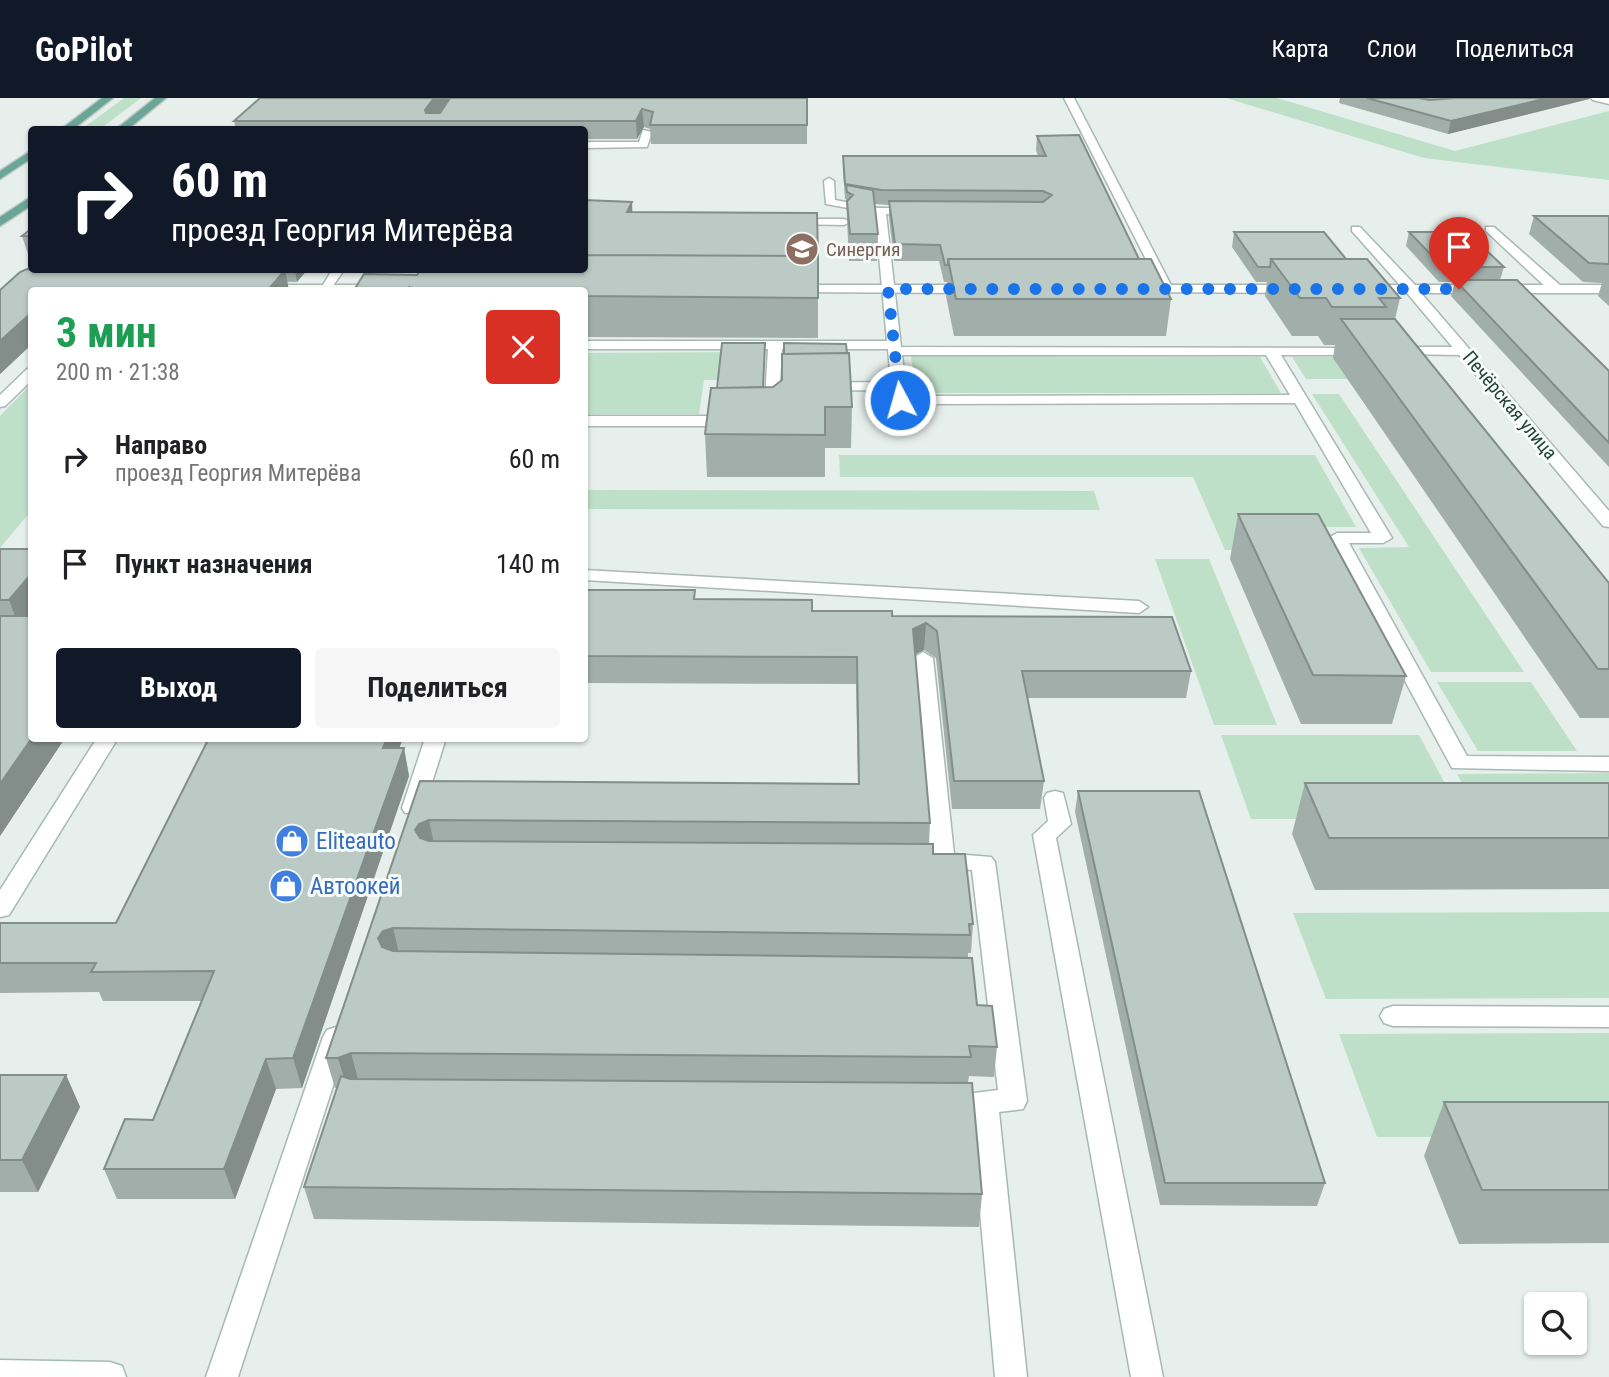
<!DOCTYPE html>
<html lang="ru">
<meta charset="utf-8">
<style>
:root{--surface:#fff;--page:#f6f6f6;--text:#202124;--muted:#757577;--accent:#111827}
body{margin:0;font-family:"Roboto Condensed",sans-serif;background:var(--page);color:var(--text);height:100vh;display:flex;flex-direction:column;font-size:26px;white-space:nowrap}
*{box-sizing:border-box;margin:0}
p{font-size:23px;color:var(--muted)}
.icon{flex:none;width:38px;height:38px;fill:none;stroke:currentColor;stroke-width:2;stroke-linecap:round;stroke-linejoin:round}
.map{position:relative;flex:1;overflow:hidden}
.side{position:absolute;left:28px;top:189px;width:560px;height:455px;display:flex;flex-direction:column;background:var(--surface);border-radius:7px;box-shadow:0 2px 5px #0004}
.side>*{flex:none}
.banner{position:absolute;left:28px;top:28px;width:560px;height:147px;border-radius:7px;box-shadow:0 2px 5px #0004;background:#111827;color:#fff;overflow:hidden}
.tools{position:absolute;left:1524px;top:1194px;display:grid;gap:14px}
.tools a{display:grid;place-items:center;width:63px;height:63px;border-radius:7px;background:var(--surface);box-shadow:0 2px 5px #0004;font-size:35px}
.pin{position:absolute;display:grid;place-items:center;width:60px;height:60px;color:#fff;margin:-72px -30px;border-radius:50% 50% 50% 0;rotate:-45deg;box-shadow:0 0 7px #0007}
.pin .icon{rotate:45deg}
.me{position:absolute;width:77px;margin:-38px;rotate:354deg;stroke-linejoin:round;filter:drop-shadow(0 0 5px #0008)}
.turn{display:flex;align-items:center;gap:24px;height:147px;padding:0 28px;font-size:32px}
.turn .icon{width:91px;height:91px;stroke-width:2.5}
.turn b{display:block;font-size:49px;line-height:60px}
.round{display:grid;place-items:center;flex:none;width:74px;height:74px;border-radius:7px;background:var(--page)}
.head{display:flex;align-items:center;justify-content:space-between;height:119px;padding:0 28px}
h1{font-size:42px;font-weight:700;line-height:52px;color:#1e9e55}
.primary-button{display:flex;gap:14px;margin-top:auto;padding:14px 28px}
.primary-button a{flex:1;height:80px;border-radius:7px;background:var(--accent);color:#fff;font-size:28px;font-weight:700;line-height:80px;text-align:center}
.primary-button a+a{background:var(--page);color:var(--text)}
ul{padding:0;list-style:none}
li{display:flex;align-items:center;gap:21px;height:105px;padding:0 28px}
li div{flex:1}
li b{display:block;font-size:26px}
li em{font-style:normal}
header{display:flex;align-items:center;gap:42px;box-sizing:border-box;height:98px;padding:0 35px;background:var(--accent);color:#fff}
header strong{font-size:33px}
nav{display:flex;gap:38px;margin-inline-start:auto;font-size:24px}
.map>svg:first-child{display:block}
</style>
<header>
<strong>GoPilot</strong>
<nav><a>Карта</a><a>Слои</a><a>Поделиться</a></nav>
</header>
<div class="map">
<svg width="1609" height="1279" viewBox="0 0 1609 1279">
<rect width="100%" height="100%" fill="#e6efeb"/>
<path fill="#bfe0c8" d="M124 0H141L100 31H82Z
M1226 0H1277L1455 53 1609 13V82L1424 60Z
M735 254 732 282H704L699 316H585L584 255Z
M911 258 1260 259 1281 295H916Z
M1292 259H1386L1403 281H1306Z
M31 286V413L0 450V318Z
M1312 296H1339L1524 574H1431L1359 450 1409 449Z
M839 357H1315L1356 429H1307L1318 452H1225L1193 379H840Z
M585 392 1094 393 1100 412 585 411Z
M1155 461H1209L1277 627H1214Z
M1437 584H1531L1577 653H1478Z
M1221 637H1419L1464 721H1251Z
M1609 675V723H1484L1457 676Z
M1609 814V900L1326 901 1293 815Z
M1609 935V1039H1377L1339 936Z"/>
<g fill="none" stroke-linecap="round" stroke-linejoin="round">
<defs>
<path id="service" d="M1064 0H1074L1173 191 1172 194 1167 195 1161 191Z
M1591 0H1609V6L1593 2Z
M643 32 652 34 647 49 584 50V44H639Z
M829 80 834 83 835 102 878 110H916L922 113 916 116H886L901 249 1367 250V256L1362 257H1281L1392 440 1383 445H1349L1467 658 1609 659V673L1452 670 1328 440 1337 435H1371L1295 305 900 306 893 302 892 292 780 293V318L772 323 764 318 768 251H584V243H887L875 115 826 106 824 83ZM782 251H888L891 284 780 285ZM902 257H1266L1290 297 907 298Z
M791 121H844L850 124 844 127 787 126 785 124Z
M1352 129H1360L1416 188V194H1406L1352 133Z
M1486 129H1494L1561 188V194H1551L1486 133Z
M332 172H344L330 192H320Z
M1394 249H1464L1471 253 1464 257 1389 256V250Z
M32 270V282L5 308 0 309V297L27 271Z
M584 318H734L742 323 734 328H584Z
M584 472 1139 503 1148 509 1139 515 584 482Z
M923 554 933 560 954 756 991 759 995 764 1027 1003 1023 1011 999 1014 1027 1279H995L970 1003 974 995 998 992 972 772 935 769 931 764 913 560Z
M97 640H118L9 817 0 819V792Z
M425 640H446L424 710 421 715H405L402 710Z
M1055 693 1063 695 1071 726 1056 740 1163 1279H1131L1033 737 1048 723 1044 700 1047 695Z
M1393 908 1609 909V929L1393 928 1384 925 1380 918 1384 911Z
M336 929 345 932 349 939 238 1279H206L323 939 327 932Z"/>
<path id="minor" d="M261 187H383L389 191 256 192V188Z
M790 187H974L980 191 974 195 785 194 784 191Z
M1140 187H1293L1299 191 1293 195 1135 194 1134 191Z
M1364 187H1609V195H1421L1609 413V429L1603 428 1407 195 1359 194 1358 191Z"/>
<path id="secondary" d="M0 1262 110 1264 122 1268 126 1279H0Z"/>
<path id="primary" d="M102 0H113L72 32H60Z
M155 0H166L127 32H115Z
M32 52V60L0 81V73Z
M32 98V107L0 128V119Z"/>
</defs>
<use href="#service" stroke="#a8b8b2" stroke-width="3"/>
<use href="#minor" stroke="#a8b8b2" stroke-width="3"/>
<use href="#secondary" stroke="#a4bbb3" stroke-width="3"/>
<use href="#primary" stroke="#c2cac8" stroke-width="3"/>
<use href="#service" fill="#fff" fill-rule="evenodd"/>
<use href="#minor" fill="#fff" fill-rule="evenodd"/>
<use href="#secondary" fill="#fff" fill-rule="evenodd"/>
<use href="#primary" fill="#6aa596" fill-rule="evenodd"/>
</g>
<path fill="#a1aea9" d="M807 0V46H651L650 31 644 29 637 41H584V32H236L234 23Z
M1340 0H1454L1449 1 1590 0 1589 1 1448 36 1339 5Z
M1037 38 1171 201 1166 238H954L946 198 947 184H944L939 163H894L889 119V107L875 106 878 136 877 163H849L846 101H845L843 73V58H1038L1036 52Z
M632 114 818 200V240L584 239V192L417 177Z
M1534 118H1609V208L1598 198 1602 185 1583 184 1529 136Z
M32 130V168L22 138Z
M1234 134 1346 161 1400 200 1395 221 1609 485V620H1580L1333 260 1335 247H1324L1318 238H1292L1265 198 1267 184H1256L1232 149Z
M1409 134 1504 169 1500 182 1609 273V369L1451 198 1455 184H1439L1406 148Z
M27 171 307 172 297 184H287L289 192H32V246L0 276Z
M764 289H773L852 309 851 350H825V379H707L705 336Z
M1238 416 1406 578 1392 626H1301L1230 461Z
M0 451 31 518 32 640H65L0 738Z
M584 492H695V501L812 513 892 518 1191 573 1186 600H1027L1044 683 1040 711H952L936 560 924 552 915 556 930 725 929 746 973 826 971 855H968V860L977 907 997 949 994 979 969 978 968 984 982 1096 979 1129 314 1121 304 1089 337 990H335L326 960 420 683 858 686 856 586 584 585Z
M209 640H403L399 650H404L409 678 302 990 276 991 235 1101H117L104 1071 153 1022 202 903H103L99 894 0 895V825H116Z
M1305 685H1609V791L1315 792 1292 736Z
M1078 693 1325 1085 1317 1108 1160 1107 1075 714Z
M0 977H66L80 1009 38 1094H0Z
M1444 1004H1609V1145L1459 1146 1424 1058Z"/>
<path fill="#838d89" d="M434 0H450L433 23H427L425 12Z
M1548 0H1590L1589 1 1448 36 1451 23Z
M642 11 644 29 637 41 636 23Z
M632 104 633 129 627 114Z
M285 172 289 192H268Z
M295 172H307L297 184Z
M32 214V246L0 276V243Z
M32 475V517L20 531 9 502Z
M926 525 924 552 912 558 913 531Z
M32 640H65L0 738V686Z
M387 640H403L389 678 383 650Z
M404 650 409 678 302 990 293 960Z
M429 722 435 750 425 754 415 732 419 726Z
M393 830 400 859 385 870 378 840 383 833Z
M351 955 359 985 347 990 338 960Z
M266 961 276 991 235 1101 224 1071Z
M66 977 80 1009 38 1094 22 1062Z"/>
<path fill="#bbcac4" stroke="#838d89" stroke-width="2" d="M260 0H434L425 12 426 15H440L450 0H807V27H650L653 14 642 11 636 23H234Z
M1367 0H1419L1430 2 1455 0H1548L1451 23Z
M1079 37 1139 161H948V167H945L940 147 895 146 889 103 1043 104 1052 97 1043 93 881 92 845 86 843 58H1046L1037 38Z
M846 87 873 92 878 136H850L847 103 853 97 847 94Z
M584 102 632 104 627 114 817 115 818 158 584 157Z
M1534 118H1609V166L1589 165Z
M32 130V138H22Z
M1234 134H1324L1346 161H1271L1270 169H1258Z
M1409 134H1467L1504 169H1443Z
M584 157 818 158V200L584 198V192H408L410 188 408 192H354L364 176 417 177 420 172H584Z
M948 161H1151L1171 201H956Z
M1271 161H1367L1400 200H1379L1386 209H1332L1326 200H1300Z
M27 171 32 172H285L268 192H32V214L0 243V192L20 174Z
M1455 182H1517L1609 273V345Z
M1341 221H1395L1609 485V571H1598Z
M722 245H765L763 289 717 290Z
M784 245 846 246 847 255 784 256Z
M849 255 852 309H825V337L705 336 711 290 773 289 782 282V256Z
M1238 416H1318L1406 578 1313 577Z
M0 451H32V475L9 502H0Z
M584 492H695L694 501 812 502V513H892V518L1172 519 1191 573H1022L1044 683H954L937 533 926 525 913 531 930 725 429 722 419 726 415 732 420 740 429 743 933 746V756H965L973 826H969L970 837 393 830 383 833 378 840 382 849 393 853 972 860 977 907 992 908 997 949 969 948 971 959 351 955 338 960H326L420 683 859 686 857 559 584 558Z
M0 518H32V640L0 686Z
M209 640H387L383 650H404L293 960 266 961 224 1071H104L125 1021 153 1022 214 873 91 874 96 865H0V825H116Z
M1305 685H1609V740H1329Z
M1078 693H1199L1325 1085H1165Z
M0 977H66L22 1062H0Z
M341 978 350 981 972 985 982 1096 304 1089Z
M1444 1004H1609V1092H1482Z"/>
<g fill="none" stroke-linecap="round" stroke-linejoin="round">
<path stroke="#1a73e8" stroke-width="12" stroke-dasharray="0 21.6" d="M900 302 888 191H1459"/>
</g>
<defs>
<symbol id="university-disc" viewBox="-11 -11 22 22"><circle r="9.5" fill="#8d6e63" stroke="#f7fbf9"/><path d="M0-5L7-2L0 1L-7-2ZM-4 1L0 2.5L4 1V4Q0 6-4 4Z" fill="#fff"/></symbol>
<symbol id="shop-disc" viewBox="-11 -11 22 22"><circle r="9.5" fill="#3f7fe0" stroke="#f7fbf9"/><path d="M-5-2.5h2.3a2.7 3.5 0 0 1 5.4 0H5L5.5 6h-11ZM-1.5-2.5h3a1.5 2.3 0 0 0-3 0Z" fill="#fff"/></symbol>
</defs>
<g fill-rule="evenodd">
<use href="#university-disc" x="783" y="132" width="38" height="38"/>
<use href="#shop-disc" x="273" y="724" width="38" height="38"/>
<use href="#shop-disc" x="267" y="769" width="38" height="38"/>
</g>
<g text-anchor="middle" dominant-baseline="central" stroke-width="6" stroke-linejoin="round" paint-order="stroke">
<g font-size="19" fill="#785e54" stroke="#f7fbf9" text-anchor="start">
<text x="826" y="151">Синергия</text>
</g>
<g font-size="19" fill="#24423a" stroke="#f7fbf9">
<text transform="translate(1510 307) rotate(50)">Печёрская улица</text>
</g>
<g font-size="23" fill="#366cbe" stroke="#f7fbf9" text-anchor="start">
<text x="316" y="743">Eliteauto</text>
<text x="310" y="788">Автоокей</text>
</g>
</g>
</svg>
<div class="tools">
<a><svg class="icon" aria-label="search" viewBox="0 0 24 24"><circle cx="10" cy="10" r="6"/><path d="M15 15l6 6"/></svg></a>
</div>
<div class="pin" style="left:1459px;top:191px;background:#d93025"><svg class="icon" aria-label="arrive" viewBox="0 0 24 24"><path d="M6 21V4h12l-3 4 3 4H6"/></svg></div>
<svg class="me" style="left:900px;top:302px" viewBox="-20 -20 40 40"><circle r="17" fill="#1a73e8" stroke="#fff" stroke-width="3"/><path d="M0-11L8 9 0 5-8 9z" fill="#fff"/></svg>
<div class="banner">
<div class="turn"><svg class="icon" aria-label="right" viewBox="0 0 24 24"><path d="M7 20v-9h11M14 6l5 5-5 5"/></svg><div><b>60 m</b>проезд Георгия Митерёва</div></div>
</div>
<section class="side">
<div class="head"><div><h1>3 мин</h1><p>200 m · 21:38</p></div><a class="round" style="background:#d93025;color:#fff"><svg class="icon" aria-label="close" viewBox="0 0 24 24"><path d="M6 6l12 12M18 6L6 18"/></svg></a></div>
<ul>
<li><svg class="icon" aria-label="right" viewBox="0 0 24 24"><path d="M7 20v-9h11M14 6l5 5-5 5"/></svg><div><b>Направо</b><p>проезд Георгия Митерёва</p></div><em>60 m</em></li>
<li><svg class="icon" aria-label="arrive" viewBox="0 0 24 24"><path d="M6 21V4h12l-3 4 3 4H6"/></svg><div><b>Пункт назначения</b></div><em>140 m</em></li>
</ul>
<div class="primary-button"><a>Выход</a><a>Поделиться</a></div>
</section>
</div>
